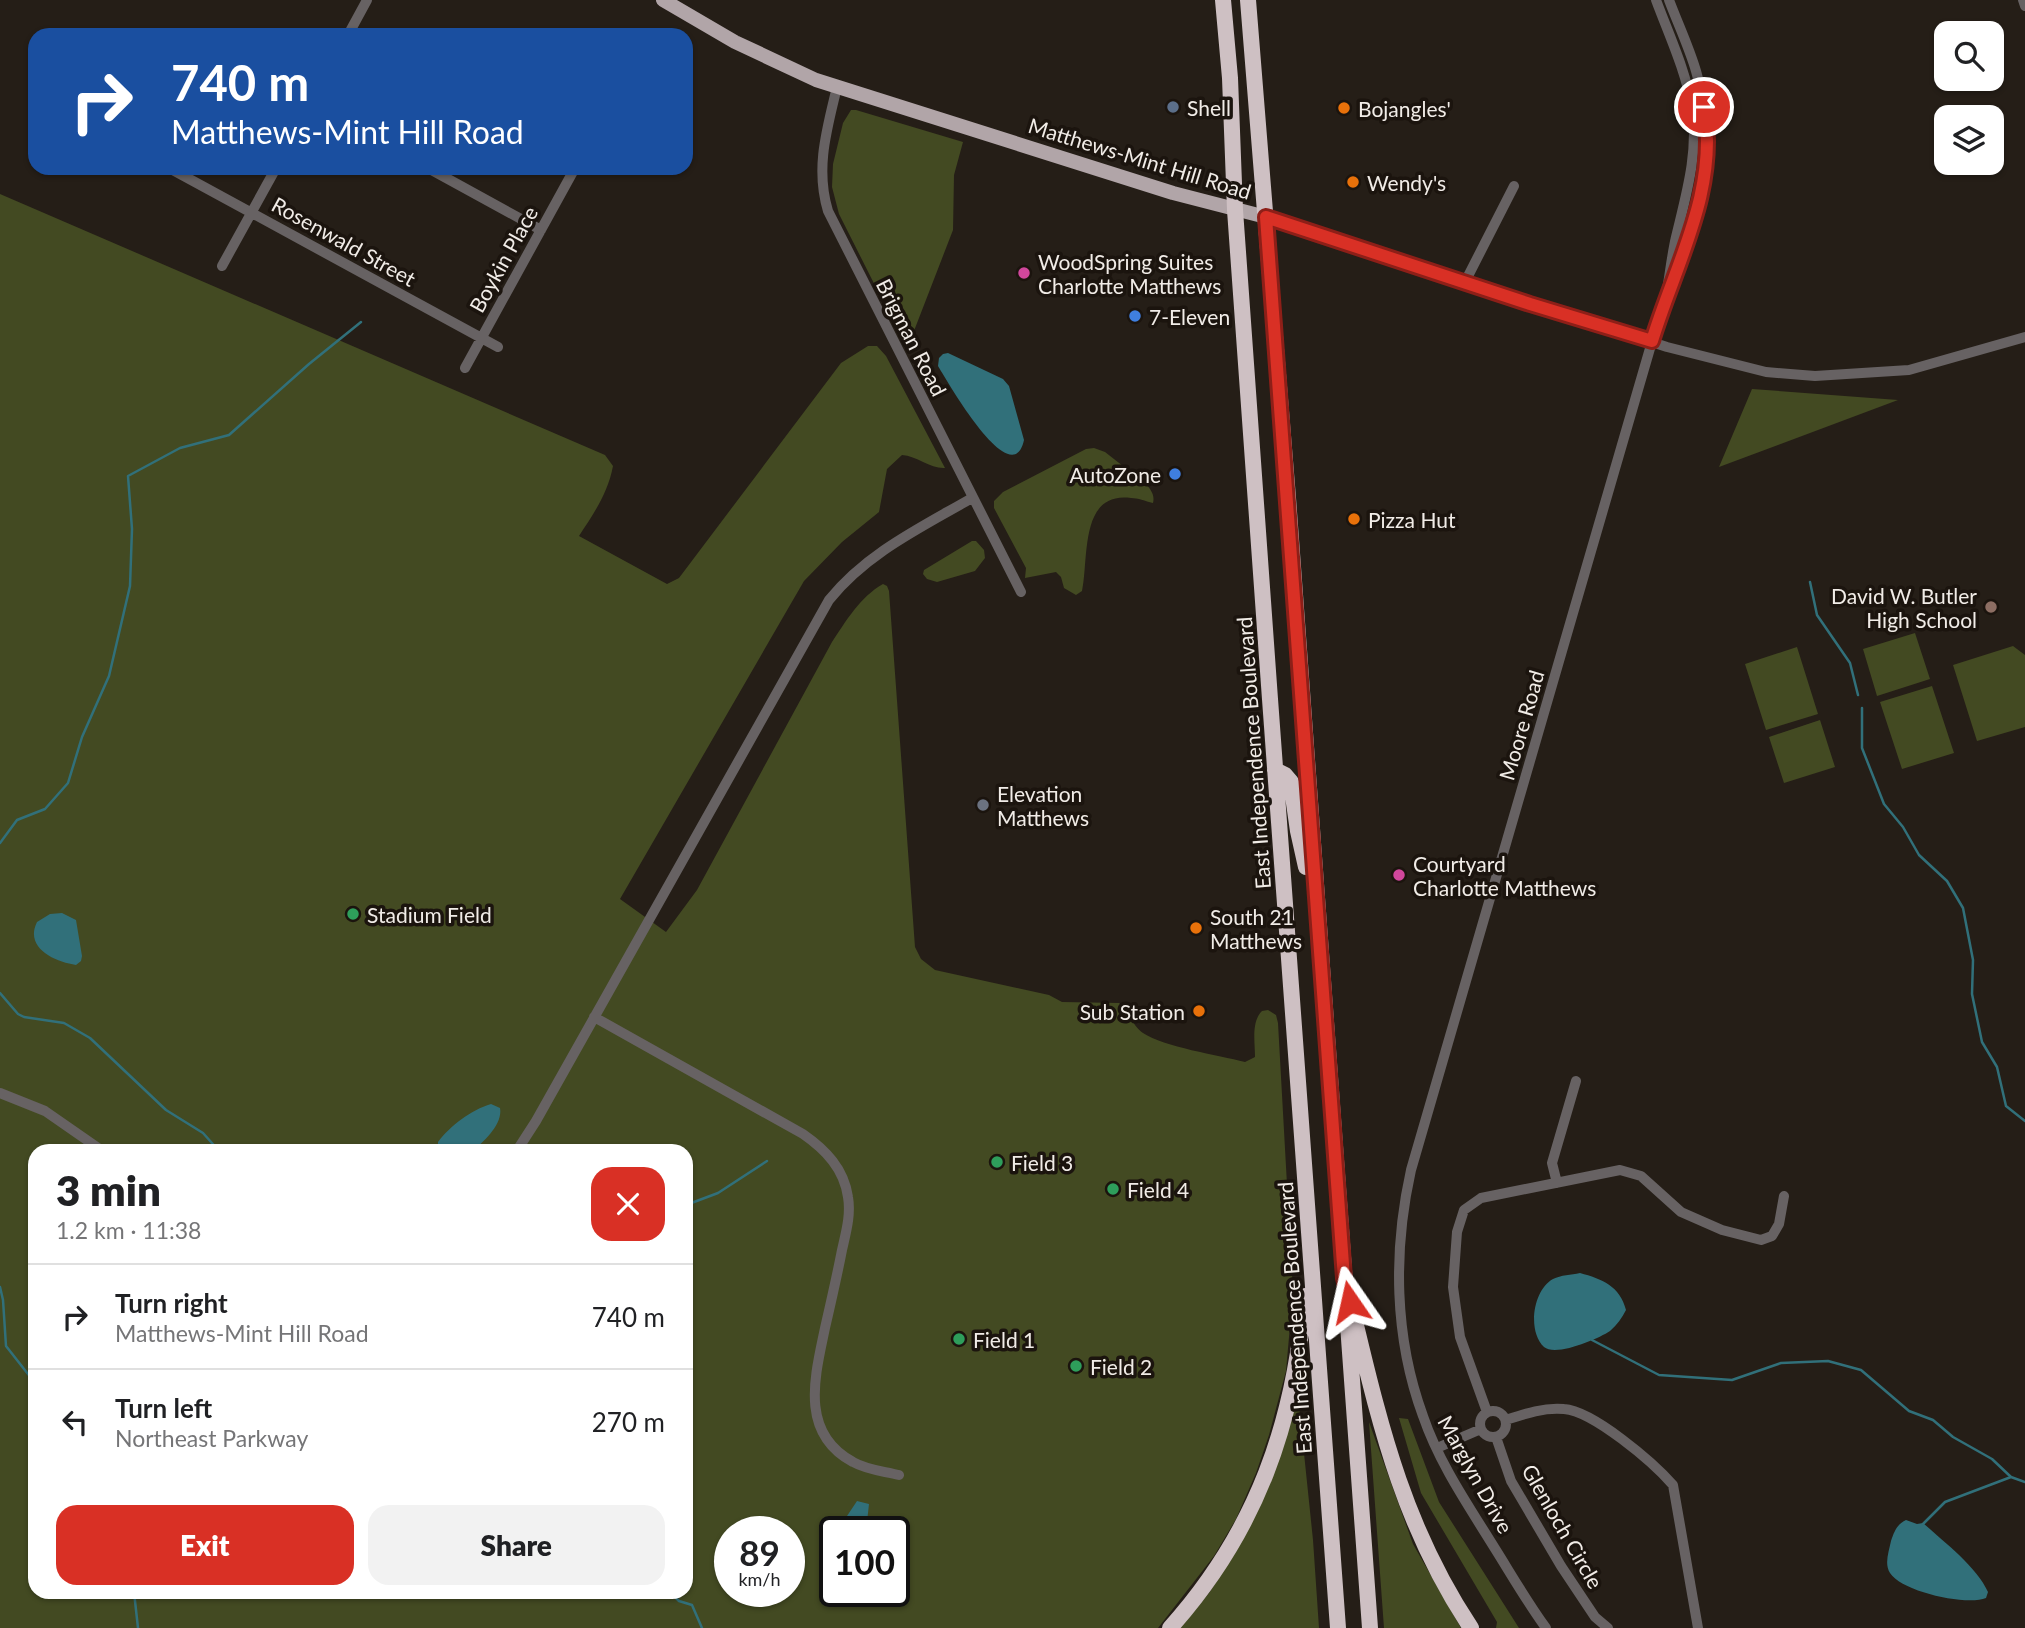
<!DOCTYPE html>
<meta charset="utf-8">
<style>
:root{--surface:#fff;--page:#f2f2f2;--text:#202124;--muted:#757577;--line:#e0e0e0;--accent:#d93025}
body{margin:0;font-family:Lato,sans-serif;background:var(--page);color:var(--text);height:100vh;display:flex;flex-direction:column;font-size:26px;white-space:nowrap}
*{box-sizing:border-box;margin:0}
p{font-size:23px;color:var(--muted)}
.icon{flex:none;width:38px;height:38px;fill:none;stroke:currentColor;stroke-width:2;stroke-linecap:round;stroke-linejoin:round}
.map{position:relative;flex:1;overflow:hidden}
.panel{position:absolute;left:28px;top:1144px;width:665px;height:455px;display:flex;flex-direction:column;background:var(--surface);border-radius:21px;box-shadow:0 2px 5px #0004}
.panel>*{flex:none}
.guide{position:absolute;left:28px;top:28px;width:665px;height:147px;border-radius:21px;box-shadow:0 2px 5px #0004;background:#1a4fa0;color:#fff;overflow:hidden}
.controls{position:absolute;left:1934px;top:21px;display:grid;gap:14px}
.controls a{display:grid;place-items:center;width:70px;height:70px;border-radius:14px;background:var(--surface);box-shadow:0 2px 5px #0004;font-size:35px}
.speed{position:absolute;left:714px;top:1516px;display:flex;gap:14px;font-size:35px;font-weight:700;text-align:center}
.speed>*{display:grid;place-content:center;width:91px;height:91px;border-radius:50%;background:var(--surface);box-shadow:0 2px 5px #0004;line-height:1}
.speed small{font-size:18px;font-weight:400}
.speed .limit{border:4px solid #111;border-radius:10px;background:#fff;color:#111}
.pin{position:absolute;display:grid;place-items:center;width:60px;height:60px;color:#fff;margin:-30px;border:4px solid #fff;border-radius:50%;box-shadow:0 2px 7px #0007}
.me{position:absolute;width:77px;margin:-38px;rotate:349deg;stroke-linejoin:round;filter:drop-shadow(0 0 5px #0008)}
.turn{display:flex;align-items:center;gap:24px;height:147px;padding:0 28px;font-size:32px}
.turn .icon{width:91px;height:91px;stroke-width:2.5}
.turn b{display:block;font-size:49px;line-height:60px}
.round{display:grid;place-items:center;flex:none;width:74px;height:74px;border-radius:21px;background:var(--page)}
.summary{display:flex;align-items:center;justify-content:space-between;height:119px;padding:0 28px}
h1{font-size:42px;font-weight:800;line-height:52px}
.cta{display:flex;gap:14px;margin-top:auto;padding:14px 28px}
.cta a{flex:1;height:80px;border-radius:21px;background:var(--accent);color:#fff;font-size:28px;font-weight:800;line-height:80px;text-align:center}
.cta a+a{background:var(--page);color:var(--text)}
ul{padding:0;list-style:none}
li{display:flex;align-items:center;gap:21px;height:105px;padding:0 28px;border-top:2px solid var(--line)}
li div{flex:1}
li b{display:block;font-size:26px}
li em{font-style:normal}
.map>svg:first-child{display:block}
</style>
<div class="map">
<svg width="2025" height="1628" viewBox="0 0 2025 1628">
<rect width="100%" height="100%" fill="#251e17"/>
<path fill="#434a22" fill-rule="evenodd" d="M851 110H856L963 142 954 175 953 230 907 349 839 214 832 187 833 164 843 123Z
M0 194 605 455 613 466C608 493 594 513 579 536L667 584 679 578 841 363 868 346H877L886 356 945 468C931 469 917 456 902 455L887 469 879 512 842 542 804 581 620 899 666 932 697 890 832 642C846 621 860 597 883 584L887 586 889 591 915 947 921 959 935 970 1049 995 1062 1002 1119 1003C1130 1010 1131 1025 1143 1033 1164 1047 1218 1055 1245 1062L1255 1057C1255 1042 1251 1022 1262 1011L1268 1010 1276 1015 1278 1023 1293 1292 1286 1371 1269 1435 1256 1473 1236 1519 1214 1556 1158 1628H0ZM35 1152H686V1592H35ZM730 1531H789V1591H730ZM835 1531H894V1591H835Z
M1752 389 1898 400 1719 467Z
M1094 448 1105 452 1146 484C1151 490 1155 495 1153 503 1145 501 1138 498 1131 498 1079 491 1089 559 1082 591L1076 595 1064 588 1061 577 1056 572 1025 578 1026 568 994 508V501L1003 492 1086 449Z
M972 541H976L984 550 985 558 975 571 937 582 927 579 923 574 924 570Z
M1915 633 1930 679 1877 696 1863 649Z
M2013 646 2025 655V727L1977 741 1953 665Z
M1797 647 1818 714 1766 730 1745 664Z
M1932 686 1954 753 1902 769 1880 702Z
M1820 720 1835 767 1784 783 1769 737Z
M1295 1404 1299 1405 1313 1540 1319 1628H1180L1209 1593 1229 1562Z
M1399 1418 1408 1419 1439 1502 1519 1628H1496L1497 1622 1421 1493Z
M1369 1422 1413 1544 1461 1628H1384Z"/>
<path fill="#31707a" d="M948 353 1003 379 1009 386 1024 440C1012 495 946 379 938 366L939 358 943 354Z
M62 913 76 920 82 956 81 961 76 965C55 962 24 948 37 922L50 914Z
M491 1104 500 1108C503 1124 484 1141 473 1151H438V1142C450 1126 471 1110 491 1104Z
M1580 1273C1602 1279 1620 1286 1626 1310 1622 1318 1617 1325 1610 1331 1598 1339 1556 1357 1544 1347 1527 1331 1533 1290 1553 1279 1561 1275 1571 1275 1580 1273Z
M857 1501 869 1504 866 1531H844L847 1516Z
M1906 1520 1917 1524 1923 1523C1944 1542 1977 1567 1988 1592L1986 1598C1967 1606 1902 1592 1890 1573 1884 1564 1889 1551 1891 1541 1894 1532 1897 1524 1906 1520Z"/>
<g fill="none" stroke-linecap="round" stroke-linejoin="round">
<path stroke="#31707a" stroke-width="2.5" d="M1810 582 1817 615 1850 663 1858 695
M1862 708V748L1884 804 1903 827 1919 855 1947 881 1963 908 1973 960 1972 994 1982 1042 1997 1067 2006 1106 2025 1121
M0 843 17 820 45 809 68 783 82 737 109 676 130 586 132 529 128 476 180 448 229 435 309 364 361 322
M0 993 18 1014 24 1017 64 1023 90 1038 166 1110 203 1133 220 1152
M686 1205 718 1193 767 1161
M0 1287 3 1300 6 1346 35 1383
M1592 1340 1659 1375 1732 1380 1781 1363 1828 1361 1861 1370 1909 1411 1933 1420 1953 1437 1992 1459 2011 1477 2025 1482
M1923 1524 1945 1502 2011 1477
M134 1592 138 1628
M670 1592 679 1601 692 1605 702 1628"/>
<path stroke="#676263" stroke-width="10" d="M1669 0C1678 24 1689 47 1696 71 1717 139 1704 219 1672 282
M2023 0 2025 6
M348 35 367 0
M837 87C827 129 815 168 828 211L1021 592
M428 168 541 230
M171 169 498 347
M1266 217 1667 347 1766 372 1815 376 1909 370 2025 337
M222 266 276 168
M1465 282 1514 186
M465 368 575 168
M594 1017 803 1134C826 1150 844 1169 848 1197 851 1215 846 1232 842 1250 837 1276 831 1302 825 1328 815 1376 799 1433 853 1462 867 1470 883 1471 899 1475
M0 1093 45 1111 104 1152
M516 1152 536 1121 829 600C867 553 920 528 972 498
M1557 1183 1552 1163 1576 1081
M1480 1424a13 13 0 1 1 26 0a13 13 0 1 1-26 0Z
M1487 1412 1460 1337 1453 1287 1457 1232 1464 1210 1481 1198 1620 1170 1641 1176 1681 1212 1722 1230 1761 1240 1772 1236 1779 1224 1784 1196
M1506 1420C1524 1414 1544 1407 1564 1409 1593 1411 1653 1462 1673 1485L1698 1628
M1496 1437 1511 1481 1561 1566 1595 1617 1608 1628
M1437 1448 1481 1429
M1546 1628C1527 1602 1511 1574 1494 1547 1468 1505 1439 1463 1423 1416 1394 1337 1393 1251 1411 1170L1667 290C1670 273 1672 254 1676 237 1686 195 1699 152 1692 108 1686 71 1669 35 1656 0"/>
<path stroke="#b1a5a8" stroke-width="14" d="M663 0 735 42 816 80 1173 193 1266 217"/>
<path stroke="#cec0c3" stroke-width="16" d="M1223 0 1230 78 1235 210 1270 699 1338 1628
M1248 0 1288 498 1370 1628
M1275 770 1285 775 1291 782 1298 831 1306 867
M1355 1321C1382 1434 1406 1530 1471 1628
M1170 1628C1257 1531 1294 1423 1305 1296"/>
</g>
<g fill="none" stroke-linecap="round" stroke-linejoin="round">
<defs>
<path id="route" d="M1350 1302 1344 1278 1266 217 1530 304 1652 341C1675 265 1719 190 1704 107"/>
</defs>
<use href="#route" stroke="#8d1f18" stroke-width="18"/>
<use href="#route" stroke="#d93025" stroke-width="12"/>
</g>
<circle fill="#5c6f8a" stroke="#1b140e" stroke-width="2.5" cx="1173" cy="107" r="7"/>
<g fill="#e8710a" stroke="#1b140e" stroke-width="2.5">
<circle cx="1344" cy="108" r="7"/>
<circle cx="1353" cy="182" r="7"/>
<circle cx="1354" cy="519" r="7"/>
<circle cx="1196" cy="928" r="7"/>
<circle cx="1199" cy="1011" r="7"/>
</g>
<g fill="#d1479c" stroke="#1b140e" stroke-width="2.5">
<circle cx="1024" cy="273" r="7"/>
<circle cx="1399" cy="875" r="7"/>
</g>
<g fill="#3f7fe0" stroke="#1b140e" stroke-width="2.5">
<circle cx="1135" cy="316" r="7"/>
<circle cx="1175" cy="474" r="7"/>
</g>
<circle fill="#8d6e63" stroke="#1b140e" stroke-width="2.5" cx="1991" cy="607" r="7"/>
<circle fill="#6b7280" stroke="#1b140e" stroke-width="2.5" cx="983" cy="805" r="7"/>
<g fill="#2e9e5b" stroke="#1b140e" stroke-width="2.5">
<circle cx="353" cy="914" r="7"/>
<circle cx="997" cy="1162" r="7"/>
<circle cx="1113" cy="1189" r="7"/>
<circle cx="959" cy="1339" r="7"/>
<circle cx="1076" cy="1366" r="7"/>
</g>
<g text-anchor="middle" dominant-baseline="central" stroke-width="7" stroke-linejoin="round" paint-order="stroke">
<g font-size="21" fill="#f1ece7" stroke="#1b140e" text-anchor="start">
<text x="1187" y="107">Shell</text>
<text x="1358" y="108">Bojangles'</text>
<text x="1367" y="182">Wendy's</text>
<text x="1038" y="261">WoodSpring Suites<tspan x="1038" dy="24">Charlotte Matthews</tspan></text>
<text x="1149" y="316">7-Eleven</text>
<text x="1161" y="474" text-anchor="end">AutoZone</text>
<text x="1368" y="519">Pizza Hut</text>
<text x="1977" y="595" text-anchor="end">David W. Butler<tspan x="1977" dy="24">High School</tspan></text>
<text x="997" y="793">Elevation<tspan x="997" dy="24">Matthews</tspan></text>
<text x="1413" y="863">Courtyard<tspan x="1413" dy="24">Charlotte Matthews</tspan></text>
<text x="367" y="914">Stadium Field</text>
<text x="1210" y="916">South 21<tspan x="1210" dy="24">Matthews</tspan></text>
<text x="1185" y="1011" text-anchor="end">Sub Station</text>
<text x="1011" y="1162">Field 3</text>
<text x="1127" y="1189">Field 4</text>
<text x="973" y="1339">Field 1</text>
<text x="1090" y="1366">Field 2</text>
</g>
<g font-size="21" fill="#f1ece7" stroke="#1b140e">
<text transform="translate(1140 158) rotate(17)">Matthews-Mint Hill Road</text>
<text transform="translate(344 241) rotate(29)">Rosenwald Street</text>
<text transform="translate(503 259) rotate(-61)">Boykin Place</text>
<text transform="translate(912 337) rotate(63)">Brigman Road</text>
<text transform="translate(1521 725) rotate(-74)">Moore Road</text>
<text transform="translate(1253 753) rotate(-94)">East Independence Boulevard</text>
<text transform="translate(1294 1318) rotate(-94)">East Independence Boulevard</text>
<text transform="translate(1476 1474) rotate(61)">Marglyn Drive</text>
<text transform="translate(1563 1526) rotate(60)">Glenloch Circle</text>
</g>
</g>
</svg>
<div class="controls">
<a><svg class="icon" aria-label="search" viewBox="0 0 24 24"><circle cx="10" cy="10" r="6"/><path d="M15 15l6 6"/></svg></a>
<a><svg class="icon" aria-label="layers" viewBox="0 0 24 24"><path d="M12 4l9 5-9 5-9-5zM3 14l9 5 9-5"/></svg></a>
</div>
<div class="speed"><div>89<small>km/h</small></div><div class="limit">100</div></div>
<div class="pin" style="left:1704px;top:107px;background:#d93025"><svg class="icon" aria-label="arrive" viewBox="0 0 24 24"><path d="M6 21V4h12l-3 4 3 4H6"/></svg></div>
<svg class="me" style="left:1350px;top:1302px" viewBox="-20 -20 40 40"><path d="M0-17L14 15 0 8-14 15z" fill="#d93025" stroke="#fff" stroke-width="4"/></svg>
<div class="guide">
<div class="turn"><svg class="icon" aria-label="right" viewBox="0 0 24 24"><path d="M7 20v-9h11M14 6l5 5-5 5"/></svg><div><b>740 m</b>Matthews-Mint Hill Road</div></div>
</div>
<section class="panel">
<div class="summary"><div><h1>3 min</h1><p>1.2 km · 11:38</p></div><a class="round" style="background:#d93025;color:#fff"><svg class="icon" aria-label="close" viewBox="0 0 24 24"><path d="M6 6l12 12M18 6L6 18"/></svg></a></div>
<ul>
<li><svg class="icon" aria-label="right" viewBox="0 0 24 24"><path d="M7 20v-9h11M14 6l5 5-5 5"/></svg><div><b>Turn right</b><p>Matthews-Mint Hill Road</p></div><em>740 m</em></li>
<li><svg class="icon" aria-label="left" viewBox="0 0 24 24"><path d="M17 20v-9H6M10 6l-5 5 5 5"/></svg><div><b>Turn left</b><p>Northeast Parkway</p></div><em>270 m</em></li>
</ul>
<div class="cta"><a>Exit</a><a>Share</a></div>
</section>
</div>
